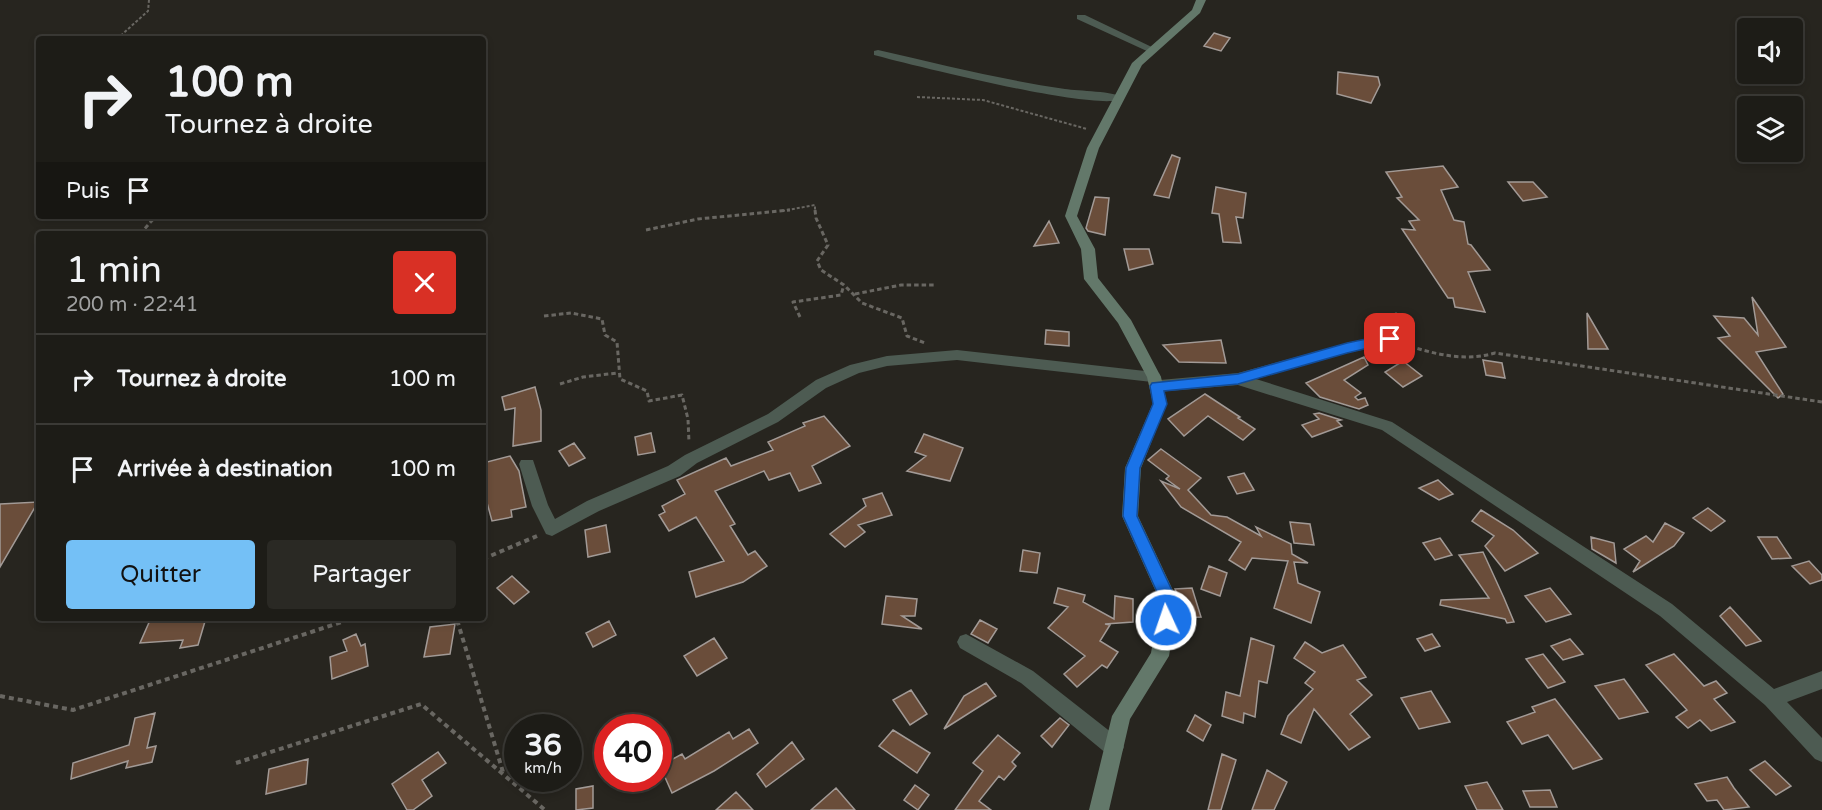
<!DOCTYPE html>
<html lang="fr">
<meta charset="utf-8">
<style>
:root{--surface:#1d1c17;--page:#2a2924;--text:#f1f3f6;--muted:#a0a1a1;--line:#3b3a36;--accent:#74c0f6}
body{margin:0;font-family:"Varela Round",sans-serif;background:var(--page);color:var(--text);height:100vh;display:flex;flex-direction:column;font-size:22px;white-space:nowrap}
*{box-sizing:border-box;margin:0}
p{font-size:20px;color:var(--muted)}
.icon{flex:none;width:33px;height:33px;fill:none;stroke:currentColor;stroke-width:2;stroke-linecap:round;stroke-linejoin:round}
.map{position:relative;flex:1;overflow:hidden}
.details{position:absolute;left:36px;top:231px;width:450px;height:390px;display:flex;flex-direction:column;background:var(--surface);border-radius:6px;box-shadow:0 3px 9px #0003,0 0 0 2px var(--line)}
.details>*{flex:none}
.top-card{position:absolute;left:36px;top:36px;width:450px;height:183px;border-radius:6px;box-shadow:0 3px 9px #0003,0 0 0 2px var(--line);background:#1d1c17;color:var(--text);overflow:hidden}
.fabs{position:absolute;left:1737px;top:18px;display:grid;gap:12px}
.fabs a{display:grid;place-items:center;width:66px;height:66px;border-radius:6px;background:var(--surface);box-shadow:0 3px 9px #0003,0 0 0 2px var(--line);font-size:30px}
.speed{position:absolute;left:504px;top:714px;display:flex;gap:12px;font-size:30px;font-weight:700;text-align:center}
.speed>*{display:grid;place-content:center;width:78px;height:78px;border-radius:50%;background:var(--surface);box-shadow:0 3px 9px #0003,0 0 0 2px var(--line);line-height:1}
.speed small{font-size:15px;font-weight:400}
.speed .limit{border:9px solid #d22;background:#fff;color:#111}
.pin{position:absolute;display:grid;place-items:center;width:51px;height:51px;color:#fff;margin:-26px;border-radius:12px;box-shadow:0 3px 9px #0006}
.me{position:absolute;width:66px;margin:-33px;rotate:357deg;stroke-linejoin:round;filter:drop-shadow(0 0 4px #0008)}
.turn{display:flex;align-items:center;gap:21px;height:126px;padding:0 30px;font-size:27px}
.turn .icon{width:78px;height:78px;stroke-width:2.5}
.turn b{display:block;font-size:42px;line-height:51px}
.then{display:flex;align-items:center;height:57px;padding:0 30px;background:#0003;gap:12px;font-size:22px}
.round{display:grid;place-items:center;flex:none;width:63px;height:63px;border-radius:6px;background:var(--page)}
.summary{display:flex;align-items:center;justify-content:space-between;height:102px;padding:0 30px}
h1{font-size:36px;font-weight:600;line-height:45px}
.cta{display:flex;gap:12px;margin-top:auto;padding:12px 30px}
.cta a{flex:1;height:69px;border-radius:6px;background:var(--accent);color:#111;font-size:24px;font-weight:600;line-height:69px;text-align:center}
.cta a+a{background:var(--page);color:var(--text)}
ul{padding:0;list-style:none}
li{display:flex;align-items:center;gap:18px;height:90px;padding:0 30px;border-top:2px solid var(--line)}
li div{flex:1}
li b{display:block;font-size:22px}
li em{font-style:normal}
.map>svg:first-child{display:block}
</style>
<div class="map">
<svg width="1822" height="810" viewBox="0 0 1822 810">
<rect width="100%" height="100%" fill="#27251f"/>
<path fill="#6a4d3a" stroke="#a29a96" stroke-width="1.5" d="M1214 33 1230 38 1221 51 1204 46Z
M1338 72 1378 77 1380 85 1371 103 1337 94Z
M1172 155 1180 158 1169 198 1154 195Z
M1443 166 1458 187 1441 190 1454 220 1464 222 1468 244 1471 245 1490 270 1468 272 1485 312 1455 307 1453 298H1448L1402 229 1415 230 1409 221 1419 220 1397 198 1402 197 1386 172Z
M1508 182H1533L1547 197 1523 201Z
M1216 187 1246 193 1243 218 1236 217 1241 243 1223 242 1219 214 1212 213Z
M1095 197 1109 198 1105 235 1088 231 1086 228Z
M1049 221 1059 243 1034 246Z
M1124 249H1149L1153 264 1129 270Z
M1752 297 1786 347 1756 352 1783 394 1778 398 1718 338 1730 336 1714 316 1744 318 1758 335Z
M1587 313 1608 349H1588Z
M1046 330 1069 332V346L1045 344Z
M1221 340 1226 363 1179 362 1163 345Z
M1364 357 1368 365 1344 380 1361 393 1355 397 1358 400 1365 398 1368 405 1359 409 1320 397 1306 383Z
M1483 360 1502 363 1505 378 1486 375Z
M1403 361 1422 376 1403 387 1385 372Z
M535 387 541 410V441L513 446 515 408 505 410 502 397Z
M1205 394 1240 417 1238 418 1255 429 1243 440 1208 416 1184 436 1168 419Z
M1319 413 1341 420 1337 421 1342 426 1312 437 1302 425 1319 419 1314 414Z
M824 416 850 446 812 466 821 483 799 491 790 473 769 480 764 471 715 491 735 524 730 526 748 555 755 551 767 566 743 582 696 597 689 572 724 561 696 517 669 531 659 515 665 512 662 506 685 494 677 480 726 458 731 466 773 450 768 442 805 426 803 423Z
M651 433 655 452 638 455 635 437Z
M924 434 963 448 950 481 907 471 926 456 915 452Z
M574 443 585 458 569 466 559 451Z
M1161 449 1201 478 1188 490 1211 515 1227 517 1261 536 1256 527 1291 544 1292 554 1308 563 1294 562 1298 583 1320 592 1311 623 1274 608 1288 561 1252 558 1245 570 1229 560 1241 542 1181 507 1161 481 1180 489 1166 479 1169 476 1148 460Z
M510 456 519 471 526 507 511 510 512 517 492 521 483 488V463Z
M1244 473 1254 490 1237 494 1228 477Z
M1438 480 1453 494 1439 500 1419 488Z
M882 493 892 515 858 525 865 532 845 547 830 534 866 506 863 499Z
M38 502 0 567V504Z
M1708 508 1725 521 1711 531 1693 518Z
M1481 510 1513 530 1538 553 1505 571 1485 546 1494 536 1472 521Z
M1290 522 1310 524 1314 545 1294 543Z
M1665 523 1684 533 1674 546 1633 572 1640 561 1624 549 1646 536 1653 542Z
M606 525 610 552 588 557 585 530Z
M1591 537 1614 543 1616 563 1592 549Z
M1758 537H1777L1791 558 1772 559Z
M1440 538 1452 555 1435 560 1423 543Z
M1023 550 1040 553 1037 573 1020 571Z
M1483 552 1504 598 1514 622 1507 623 1505 619 1440 605 1441 600 1489 598 1459 555Z
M1809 561 1822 575V580L1810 584 1792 566Z
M1209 566 1227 573 1220 596 1201 589Z
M512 576 529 592 514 604 497 588Z
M1058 588 1085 595 1083 602 1114 619 1115 596 1133 599V622L1105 624 1110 625 1100 641 1118 652 1107 668 1102 665 1077 687 1064 674 1085 656 1048 628 1068 607 1054 603Z
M1192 588 1201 617 1178 618 1180 601 1175 589Z
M1550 588 1571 614 1546 622 1525 596Z
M886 596 917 599 915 616H902L922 629 882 624Z
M1730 607 1761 641 1746 646 1720 616Z
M151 618H206L198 645 180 648 183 640 140 643Z
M980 620 997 629 988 643 971 634Z
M609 621 616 635 593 647 586 633Z
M455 624 450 654 424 657 430 627Z
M356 634 361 646 365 644 368 666 332 679 330 657 347 651 343 640Z
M1432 634 1440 646 1425 651 1417 639Z
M714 638 727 658 697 676 684 656Z
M1251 638 1274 646 1267 683 1259 681 1255 717 1244 713 1243 723 1222 716 1226 692 1240 696Z
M1570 639 1583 654 1563 660 1551 646Z
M1305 642 1322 653 1343 645 1366 677 1357 680 1372 695 1350 714 1370 737 1349 750 1314 709 1301 743 1281 734 1288 716 1313 689 1305 683 1315 672 1294 658Z
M1543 654 1565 682 1548 688 1526 659Z
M1674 654 1704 686 1716 681 1727 693 1714 699 1735 722 1711 731 1700 720 1688 728 1676 717 1687 710 1646 665Z
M1624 679 1648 712 1619 719 1595 686Z
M986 683 996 696 944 729 964 696Z
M911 690 927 714 910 725 893 700Z
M1431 691 1450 722 1419 729 1401 698Z
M1555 699 1584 736 1602 759 1573 769 1548 735 1522 744 1507 722 1535 712 1532 707Z
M155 713 147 748 156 746 152 762 126 768 128 761 71 779 73 763 129 745 135 718Z
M1195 715 1211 725 1203 741 1187 731Z
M1060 718 1069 725 1052 747 1041 736Z
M749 729 758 743 714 771 672 793 660 766 682 754 685 759 729 732 733 739Z
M893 730 930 753 917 773 879 746Z
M998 735 1020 753 1012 762 1016 766 1004 780 999 776 979 801 991 810H955L983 771 973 763Z
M792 742 804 759 766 787 757 774Z
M438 752 446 763 422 780 432 796 413 810H407L392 784Z
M1222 754 1236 760 1221 810H1208Z
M308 759 306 784 266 794 269 769Z
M1765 761 1791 786 1776 795 1750 770Z
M1267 770 1287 782 1274 810H1252Z
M1727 777 1734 788 1749 807 1724 810 1717 800 1707 801 1695 784Z
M1487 782 1503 810H1477L1465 786Z
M915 785 929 795 918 810 904 800Z
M593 786V808L576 810V789Z
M836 788 855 810H811Z
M1550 790 1557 807H1530L1523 791Z
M736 792 753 810H716Z"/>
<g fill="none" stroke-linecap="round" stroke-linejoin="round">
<path stroke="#696762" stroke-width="2" stroke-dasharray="3 2" stroke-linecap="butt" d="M117 39 148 11 149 0
M917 97 983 100 1087 129
M782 211 815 205V211"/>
<path stroke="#696762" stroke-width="3" stroke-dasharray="4.5 3" stroke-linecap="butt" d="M815 210 816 218 828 245 817 261 821 270 844 285 862 303 902 318 907 336 925 343
M646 230 698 219 790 210
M140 234 156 216
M855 294 901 285H936
M544 316 571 313 602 319 605 335 617 342 620 379 647 391 649 401 682 395 688 419 689 442
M800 317 793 302 841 295 843 288
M1403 344C1434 354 1463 362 1495 353L1822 402
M560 384 583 377 617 373"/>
<path stroke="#696762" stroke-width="4" stroke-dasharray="5 4" stroke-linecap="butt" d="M483 559 537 536
M438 618 458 623 503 772
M0 696 73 710 354 618
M236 763 421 704 545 810"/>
<path fill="#4d5b52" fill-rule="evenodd" d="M1077 15H1085L1158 50 1149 52 1077 19Z
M878 50C940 64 1002 80 1065 89 1078 91 1115 91 1124 98 1104 114 908 64 874 55V51Z
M1396 312 1403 317 1395 343 1347 353 1256 379 1392 422 1672 604 1774 689 1822 671V689L1787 702 1822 738V762L1815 759 1765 705 1660 616 1382 430 1238 385 1157 392 1152 390 1150 386 1152 382 957 360 887 366 859 373 826 388 778 422 697 463 680 476 599 511 552 536 546 534 532 506 519 464 521 460H533L548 505 555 519 587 501 668 466 685 455 768 414 816 380 850 365 887 356 957 350 1154 372 1159 373 1161 377 1160 380 1238 373 1347 343 1384 335 1389 317Z
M966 634 1033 671 1121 740 1124 747 1121 754 1114 756 1107 754 1021 683 960 648 957 642 960 636Z"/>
<path fill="#63786a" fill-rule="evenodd" d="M1196 0H1206L1200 13 1142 65 1099 148 1077 216 1095 249 1098 278 1131 320 1161 377 1167 403 1141 468 1138 516 1178 601 1169 656 1130 719 1109 810H1089L1112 716 1151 653 1160 601 1122 516 1125 468 1153 403 1147 377 1118 323 1084 279 1081 249 1065 216 1087 148 1132 63 1192 10Z"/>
</g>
<path fill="#1a73e8" stroke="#114b97" stroke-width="1.5" d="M1390 334 1394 336V342L1347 353 1238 384 1164 391 1167 404 1140 468 1137 516 1177 601 1171 625 1166 627 1160 625 1158 620 1161 601 1123 516 1126 468 1153 404 1150 386 1152 383 1238 374 1347 343Z"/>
</svg>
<div class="fabs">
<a><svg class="icon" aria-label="sound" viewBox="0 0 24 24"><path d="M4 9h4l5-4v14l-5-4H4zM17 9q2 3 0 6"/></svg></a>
<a><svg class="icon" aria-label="layers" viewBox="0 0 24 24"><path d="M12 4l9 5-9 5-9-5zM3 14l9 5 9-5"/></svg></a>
</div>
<div class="speed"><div>36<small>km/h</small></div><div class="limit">40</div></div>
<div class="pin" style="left:1390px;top:339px;background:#d93025"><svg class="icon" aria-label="arrive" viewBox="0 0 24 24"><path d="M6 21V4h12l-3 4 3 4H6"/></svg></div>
<svg class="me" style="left:1166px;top:620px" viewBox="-20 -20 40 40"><circle r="17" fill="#1a73e8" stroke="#fff" stroke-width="3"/><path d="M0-11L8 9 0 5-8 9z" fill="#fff"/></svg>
<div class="top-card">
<div class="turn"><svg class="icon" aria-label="right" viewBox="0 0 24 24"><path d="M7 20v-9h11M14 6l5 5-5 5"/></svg><div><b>100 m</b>Tournez à droite</div></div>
<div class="then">Puis<svg class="icon" aria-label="arrive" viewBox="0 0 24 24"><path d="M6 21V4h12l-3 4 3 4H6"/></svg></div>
</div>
<section class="details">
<div class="summary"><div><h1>1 min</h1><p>200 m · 22:41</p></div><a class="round" style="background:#d93025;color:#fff"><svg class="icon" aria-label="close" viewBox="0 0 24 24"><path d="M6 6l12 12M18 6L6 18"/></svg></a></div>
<ul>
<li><svg class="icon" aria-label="right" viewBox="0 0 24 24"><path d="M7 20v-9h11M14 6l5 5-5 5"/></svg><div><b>Tournez à droite</b></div><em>100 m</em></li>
<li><svg class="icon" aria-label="arrive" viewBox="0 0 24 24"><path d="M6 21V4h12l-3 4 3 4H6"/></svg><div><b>Arrivée à destination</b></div><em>100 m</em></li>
</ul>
<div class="cta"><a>Quitter</a><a>Partager</a></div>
</section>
</div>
